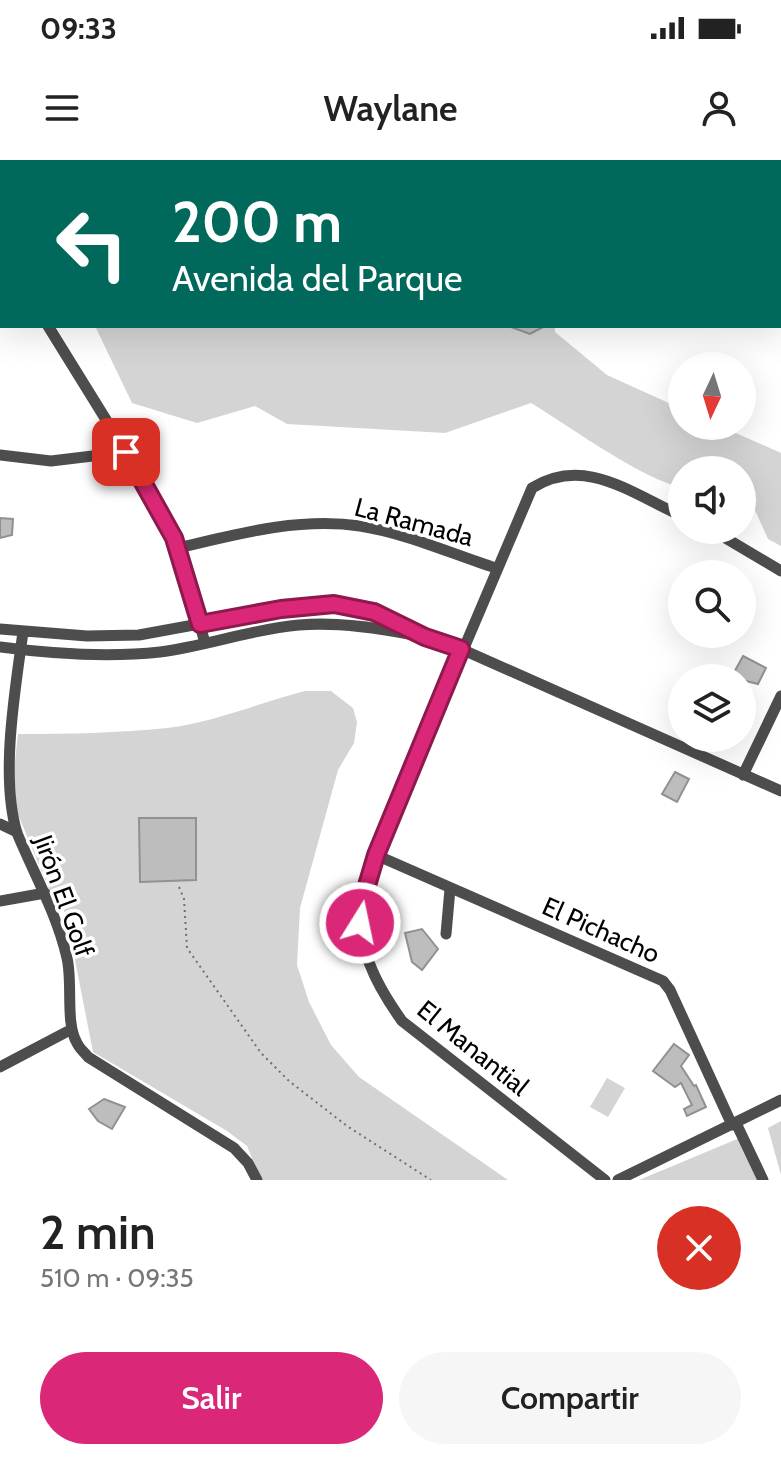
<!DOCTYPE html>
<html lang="es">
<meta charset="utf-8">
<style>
:root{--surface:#fff;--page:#f6f6f6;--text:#222;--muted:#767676;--accent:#db2777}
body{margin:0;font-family:Cabin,sans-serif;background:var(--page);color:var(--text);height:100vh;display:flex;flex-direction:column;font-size:30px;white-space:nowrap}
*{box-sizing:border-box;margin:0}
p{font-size:26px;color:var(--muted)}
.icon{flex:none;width:44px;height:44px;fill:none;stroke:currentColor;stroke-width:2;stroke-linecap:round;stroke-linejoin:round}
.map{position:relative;height:1020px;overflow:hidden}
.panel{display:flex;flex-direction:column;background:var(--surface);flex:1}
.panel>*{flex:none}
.banner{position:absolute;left:0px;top:0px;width:782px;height:168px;box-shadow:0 8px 32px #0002;background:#00695c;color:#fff;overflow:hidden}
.needle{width:52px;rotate:184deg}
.controls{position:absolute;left:668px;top:192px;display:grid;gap:16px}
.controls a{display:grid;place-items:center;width:88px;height:88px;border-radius:50%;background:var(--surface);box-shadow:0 8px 32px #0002;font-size:40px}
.pin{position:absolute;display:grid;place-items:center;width:68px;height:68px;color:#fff;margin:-34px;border-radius:16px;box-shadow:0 4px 12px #0006}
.me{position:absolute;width:88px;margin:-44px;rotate:10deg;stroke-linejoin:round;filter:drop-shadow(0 0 6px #0008)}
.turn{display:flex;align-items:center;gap:28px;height:168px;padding:0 40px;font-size:36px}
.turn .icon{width:104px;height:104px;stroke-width:2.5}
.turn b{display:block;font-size:56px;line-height:68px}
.round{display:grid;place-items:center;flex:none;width:84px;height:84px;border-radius:42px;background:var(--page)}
.summary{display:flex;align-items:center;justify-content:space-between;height:136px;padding:0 40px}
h1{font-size:48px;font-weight:600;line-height:60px}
.cta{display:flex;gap:16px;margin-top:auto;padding:16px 40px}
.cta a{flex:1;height:92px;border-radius:48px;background:var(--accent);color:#fff;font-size:32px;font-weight:600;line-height:92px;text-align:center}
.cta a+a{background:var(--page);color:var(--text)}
.status{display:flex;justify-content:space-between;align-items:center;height:56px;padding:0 40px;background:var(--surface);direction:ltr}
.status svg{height:22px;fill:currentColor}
header{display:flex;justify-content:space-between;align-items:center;height:104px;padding:0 40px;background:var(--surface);font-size:36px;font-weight:600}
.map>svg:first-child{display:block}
</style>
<div class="status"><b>09:33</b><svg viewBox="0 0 49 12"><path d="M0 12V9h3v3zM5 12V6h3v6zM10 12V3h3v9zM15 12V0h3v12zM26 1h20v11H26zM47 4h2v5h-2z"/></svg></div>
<header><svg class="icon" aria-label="menu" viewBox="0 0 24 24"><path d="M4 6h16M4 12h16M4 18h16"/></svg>Waylane<svg class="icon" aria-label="person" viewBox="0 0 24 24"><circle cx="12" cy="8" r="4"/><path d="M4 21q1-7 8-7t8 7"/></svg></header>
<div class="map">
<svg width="781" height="1020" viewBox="0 0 781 1020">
<rect width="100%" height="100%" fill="#fff"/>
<path fill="#d4d4d4" d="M203 0H336L337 2H203Z
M95 166H555V172L607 215 682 249V266H720L781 293V386L768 379 749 337 742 336V310H682V327C646 322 566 264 531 243L445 273 287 264 255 246 197 263 132 243Z
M305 531H331L353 548 357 562 354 583 338 610 300 748 297 805 309 842 331 885 359 917 508 1020H261L247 986 227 971 93 892 66 754 49 729 17 652 14 610 18 574C67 574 119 573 167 568 215 562 259 543 305 531Z
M607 918 625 928 608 957 590 947Z
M781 961V1015L768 968Z
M742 977 757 1020H639Z"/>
<path fill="#bdbdbd" stroke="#919191" stroke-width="2" d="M508 166H545L530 174Z
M0 358 13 359 12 375 0 378Z
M743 496 766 508 758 524 742 520V518H731Z
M675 612 689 619 677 642 662 634Z
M139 658H196V720L140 722Z
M422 769 438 789 422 810 412 802 405 773Z
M674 884 689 895 681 906 694 926 696 925 706 947 687 956 684 949 692 945 681 923 675 927 653 911Z
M104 939 125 947 112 969 98 961 89 949Z"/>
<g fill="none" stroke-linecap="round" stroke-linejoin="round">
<path stroke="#6f6f6f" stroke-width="2" stroke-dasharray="2 4" stroke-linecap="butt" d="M179 727 184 739 187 788 261 893 289 921 347 966 431 1020"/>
<path stroke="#4d4d4d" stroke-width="11" d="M0 128 2 129
M48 166 126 292 169 368 178 388 205 483
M0 295 51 301 126 292
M712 370 781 411
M178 388C237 374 299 357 360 366 406 373 452 394 496 408
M0 469 87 476 139 475 281 449 334 444 374 452 425 477 461 489 781 631
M23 472C15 531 0 617 17 673 34 714 57 754 67 798 73 823 65 863 77 883 79 888 85 893 88 897L234 988 248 1003 257 1020
M0 487C53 494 106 498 160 492 206 486 252 469 299 465 336 462 372 467 409 474
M743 615 781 536
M0 664 17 672
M376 695 663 821 670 830 732 965
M0 741 45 733
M446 774 450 729
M0 907 72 869
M736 963 763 1020
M605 1020 402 861C377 826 353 783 363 738 366 723 372 709 376 695L532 328C585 295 632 334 682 356
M618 1020 781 940"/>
</g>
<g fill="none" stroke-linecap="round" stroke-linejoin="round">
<defs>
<path id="route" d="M126 292 174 378 200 464 281 449 334 444 374 452 425 477 461 489 376 695 363 739 360 763"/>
</defs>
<use href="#route" stroke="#8e194d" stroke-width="20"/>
<use href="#route" stroke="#db2777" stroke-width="14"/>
</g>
<g text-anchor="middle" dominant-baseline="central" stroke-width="7" stroke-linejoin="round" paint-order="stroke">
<g font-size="26" fill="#000" stroke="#fff">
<text transform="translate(414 362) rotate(15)">La Ramada</text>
<text transform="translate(64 736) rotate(70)">Jirón El Golf</text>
<text transform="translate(601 770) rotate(24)">El Pichacho</text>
<text transform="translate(473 888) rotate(39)">El Manantial</text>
</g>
</g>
</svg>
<div class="controls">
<a><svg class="needle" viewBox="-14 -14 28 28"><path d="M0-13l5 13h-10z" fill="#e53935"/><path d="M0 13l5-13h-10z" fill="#767676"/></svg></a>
<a><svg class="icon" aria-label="sound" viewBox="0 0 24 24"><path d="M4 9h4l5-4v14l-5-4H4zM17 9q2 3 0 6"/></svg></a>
<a><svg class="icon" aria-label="search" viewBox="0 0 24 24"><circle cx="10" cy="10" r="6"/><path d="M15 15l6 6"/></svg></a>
<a><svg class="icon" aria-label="layers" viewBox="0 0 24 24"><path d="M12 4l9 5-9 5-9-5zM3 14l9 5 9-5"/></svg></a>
</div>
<div class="pin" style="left:126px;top:292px;background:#d93025"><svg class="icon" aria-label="arrive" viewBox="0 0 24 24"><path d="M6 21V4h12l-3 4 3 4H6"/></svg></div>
<svg class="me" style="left:360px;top:763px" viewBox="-20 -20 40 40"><circle r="17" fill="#db2777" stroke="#fff" stroke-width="3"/><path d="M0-11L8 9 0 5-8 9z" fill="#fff"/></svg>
<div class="banner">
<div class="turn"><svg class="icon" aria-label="left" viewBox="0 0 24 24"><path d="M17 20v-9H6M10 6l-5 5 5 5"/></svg><div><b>200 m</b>Avenida del Parque</div></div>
</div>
</div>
<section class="panel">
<div class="summary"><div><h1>2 min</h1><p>510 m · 09:35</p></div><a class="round" style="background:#d93025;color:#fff"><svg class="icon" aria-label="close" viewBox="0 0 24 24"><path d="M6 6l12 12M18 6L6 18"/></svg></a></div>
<div class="cta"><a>Salir</a><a>Compartir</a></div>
</section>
